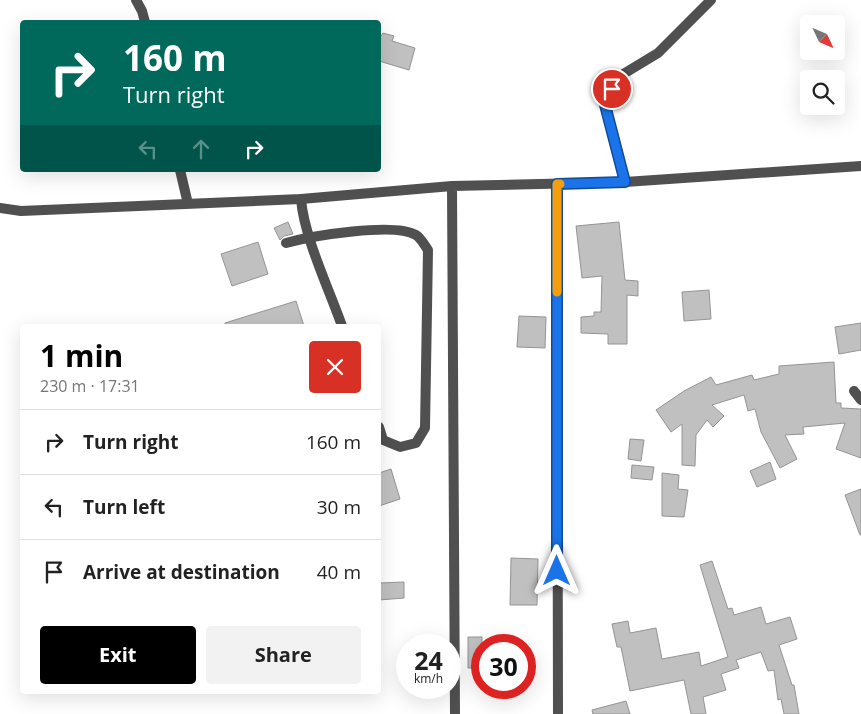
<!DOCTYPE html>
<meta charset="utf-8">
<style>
:root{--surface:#fff;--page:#f2f2f2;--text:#222;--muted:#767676;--line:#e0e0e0;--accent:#000}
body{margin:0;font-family:"Open Sans",sans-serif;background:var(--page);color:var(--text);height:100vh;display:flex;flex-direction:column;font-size:19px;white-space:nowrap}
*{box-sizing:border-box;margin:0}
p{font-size:16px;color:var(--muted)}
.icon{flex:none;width:28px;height:28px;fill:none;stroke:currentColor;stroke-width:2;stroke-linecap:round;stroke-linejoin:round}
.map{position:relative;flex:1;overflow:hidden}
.details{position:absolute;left:20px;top:324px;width:361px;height:370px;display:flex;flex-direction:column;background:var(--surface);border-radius:5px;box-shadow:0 5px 20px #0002}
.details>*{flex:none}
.top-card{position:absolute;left:20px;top:20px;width:361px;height:152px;border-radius:5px;box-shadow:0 5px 20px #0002;background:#00695c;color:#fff;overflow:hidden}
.needle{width:32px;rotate:134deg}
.buttons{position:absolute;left:800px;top:15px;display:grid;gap:10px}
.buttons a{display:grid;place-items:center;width:45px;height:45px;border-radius:5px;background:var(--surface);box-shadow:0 5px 20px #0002;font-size:25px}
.speed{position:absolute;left:396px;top:634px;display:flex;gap:10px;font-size:25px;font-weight:700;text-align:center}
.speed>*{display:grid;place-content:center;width:65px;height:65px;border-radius:50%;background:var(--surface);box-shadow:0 5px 20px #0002;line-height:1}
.speed small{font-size:12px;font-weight:400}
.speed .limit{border:8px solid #d22;background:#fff;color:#111}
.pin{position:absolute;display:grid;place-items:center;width:42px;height:42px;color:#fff;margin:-21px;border:2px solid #fff;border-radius:50%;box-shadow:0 1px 5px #0007}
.me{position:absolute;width:55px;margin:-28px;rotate:0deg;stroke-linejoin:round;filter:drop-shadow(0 0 4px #0008)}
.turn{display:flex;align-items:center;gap:18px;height:105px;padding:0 20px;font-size:22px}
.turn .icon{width:65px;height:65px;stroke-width:2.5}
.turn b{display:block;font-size:35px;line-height:42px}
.lanes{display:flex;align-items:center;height:48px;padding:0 20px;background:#0003;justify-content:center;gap:25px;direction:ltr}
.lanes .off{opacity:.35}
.round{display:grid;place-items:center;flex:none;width:52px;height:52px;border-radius:5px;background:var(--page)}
.overview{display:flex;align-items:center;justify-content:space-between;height:85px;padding:0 20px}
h1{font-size:30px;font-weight:700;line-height:38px;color:var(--accent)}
.action{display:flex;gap:10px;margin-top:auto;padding:10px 20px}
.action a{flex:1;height:58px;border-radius:5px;background:var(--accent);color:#fff;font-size:20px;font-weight:700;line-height:58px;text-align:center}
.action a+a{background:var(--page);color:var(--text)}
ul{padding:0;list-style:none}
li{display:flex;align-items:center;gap:15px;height:65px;padding:0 20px;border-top:1px solid var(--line)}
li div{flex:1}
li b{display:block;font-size:19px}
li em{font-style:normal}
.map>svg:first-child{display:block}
</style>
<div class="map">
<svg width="861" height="714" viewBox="0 0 861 714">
<rect width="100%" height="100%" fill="#fff"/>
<path fill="#c0c0c0" stroke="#949494" d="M383 33 394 36 392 41 415 48 409 70 379 61V35L381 36Z
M288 222 293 234 284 236 280 240 274 228Z
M619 222 625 280 638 281V296L627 295V344H608V334L581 333V317L594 316V312H601L602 276 582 278 576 226Z
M258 242 268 274 232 286 221 254Z
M709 290 711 319 684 321 682 292Z
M296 301 304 326H225V323Z
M519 316 546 317 545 348 517 347Z
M861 323V350L839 354 835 327Z
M834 362 836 403H841V408L861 409V458L836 449 845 423 803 427 804 434 785 435 797 459 780 468 761 432 755 409 748 411 744 395 712 405 724 416 713 427 707 420 696 435 695 466 682 465V424L671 432 656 410 684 391 711 377 716 385 752 375 754 380 779 374V366Z
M630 439 644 440 641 461 628 459Z
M770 462 776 479 757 487 750 471Z
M632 465 654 467 652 480 631 478Z
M391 469 400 499 379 506V473Z
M662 473 679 475 678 489 688 490 684 517 662 516Z
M861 489V535H860L845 495Z
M511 558 538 559 537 605H510Z
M712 561 728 609 732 608 734 615 761 607 766 624 790 617 797 639 779 645 792 685H794L799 714H784L781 699 778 700 774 670 768 671 761 652 736 660 739 668 721 674 726 690 703 697 706 714H691L684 680 630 691 621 647H617L612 624 628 621 630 633 656 628 662 659 699 652 701 666 728 657 700 565Z
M404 582V598L379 600V583Z
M468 637H482V668H468Z
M626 701 630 714H593L592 710Z"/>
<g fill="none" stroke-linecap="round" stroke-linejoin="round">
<path stroke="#505050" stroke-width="10" d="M301 199C304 237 329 289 342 326
M286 243C311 236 395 222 416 235 421 238 425 246 428 250L425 428 416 443 400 447 383 440 379 427"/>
<path stroke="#505050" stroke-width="10" d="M136 0 142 11 145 22
M180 170 188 204
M625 182 604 101 620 76 658 53 711 0
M557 184 558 714
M452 186 455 714
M0 208 21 211 301 199 452 186 625 182 861 166
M854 391 861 400"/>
</g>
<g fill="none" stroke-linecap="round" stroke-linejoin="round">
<defs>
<path id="route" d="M557 571V184L625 182 604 101 612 89"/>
</defs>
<use href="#route" stroke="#114b97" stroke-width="12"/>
<use href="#route" stroke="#1a73e8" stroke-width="9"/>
<path stroke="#f59e0b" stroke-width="9" d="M557 292V184H560"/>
</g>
</svg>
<div class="buttons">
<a><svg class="needle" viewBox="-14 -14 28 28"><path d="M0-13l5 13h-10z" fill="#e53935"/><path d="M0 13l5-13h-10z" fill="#767676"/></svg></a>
<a><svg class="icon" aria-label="search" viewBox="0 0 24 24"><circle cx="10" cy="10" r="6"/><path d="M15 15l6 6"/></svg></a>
</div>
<div class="speed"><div>24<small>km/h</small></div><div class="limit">30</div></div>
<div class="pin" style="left:612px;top:89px;background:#d93025"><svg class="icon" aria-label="arrive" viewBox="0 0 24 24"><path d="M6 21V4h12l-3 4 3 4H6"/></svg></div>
<svg class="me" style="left:557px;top:571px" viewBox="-20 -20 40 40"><path d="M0-17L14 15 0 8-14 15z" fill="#1a73e8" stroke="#fff" stroke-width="4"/></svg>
<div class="top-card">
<div class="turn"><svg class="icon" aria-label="right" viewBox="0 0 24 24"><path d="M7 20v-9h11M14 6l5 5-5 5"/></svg><div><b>160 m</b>Turn right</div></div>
<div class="lanes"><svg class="icon off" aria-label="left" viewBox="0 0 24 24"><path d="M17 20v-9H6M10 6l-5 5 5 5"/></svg><svg class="icon off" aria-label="ahead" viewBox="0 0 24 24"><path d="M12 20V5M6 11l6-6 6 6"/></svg><svg class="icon" aria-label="right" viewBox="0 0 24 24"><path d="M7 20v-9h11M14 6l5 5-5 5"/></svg></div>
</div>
<section class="details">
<div class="overview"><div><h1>1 min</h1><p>230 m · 17:31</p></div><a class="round" style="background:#d93025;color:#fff"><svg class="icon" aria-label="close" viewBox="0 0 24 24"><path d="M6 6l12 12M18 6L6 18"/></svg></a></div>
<ul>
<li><svg class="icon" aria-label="right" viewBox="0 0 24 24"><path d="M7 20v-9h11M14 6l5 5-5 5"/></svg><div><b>Turn right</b></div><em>160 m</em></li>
<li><svg class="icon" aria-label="left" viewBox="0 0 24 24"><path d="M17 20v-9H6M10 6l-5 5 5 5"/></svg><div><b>Turn left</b></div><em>30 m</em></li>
<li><svg class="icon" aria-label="arrive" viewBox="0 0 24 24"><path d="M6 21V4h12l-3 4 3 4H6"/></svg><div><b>Arrive at destination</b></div><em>40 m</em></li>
</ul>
<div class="action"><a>Exit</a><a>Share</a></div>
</section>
</div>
